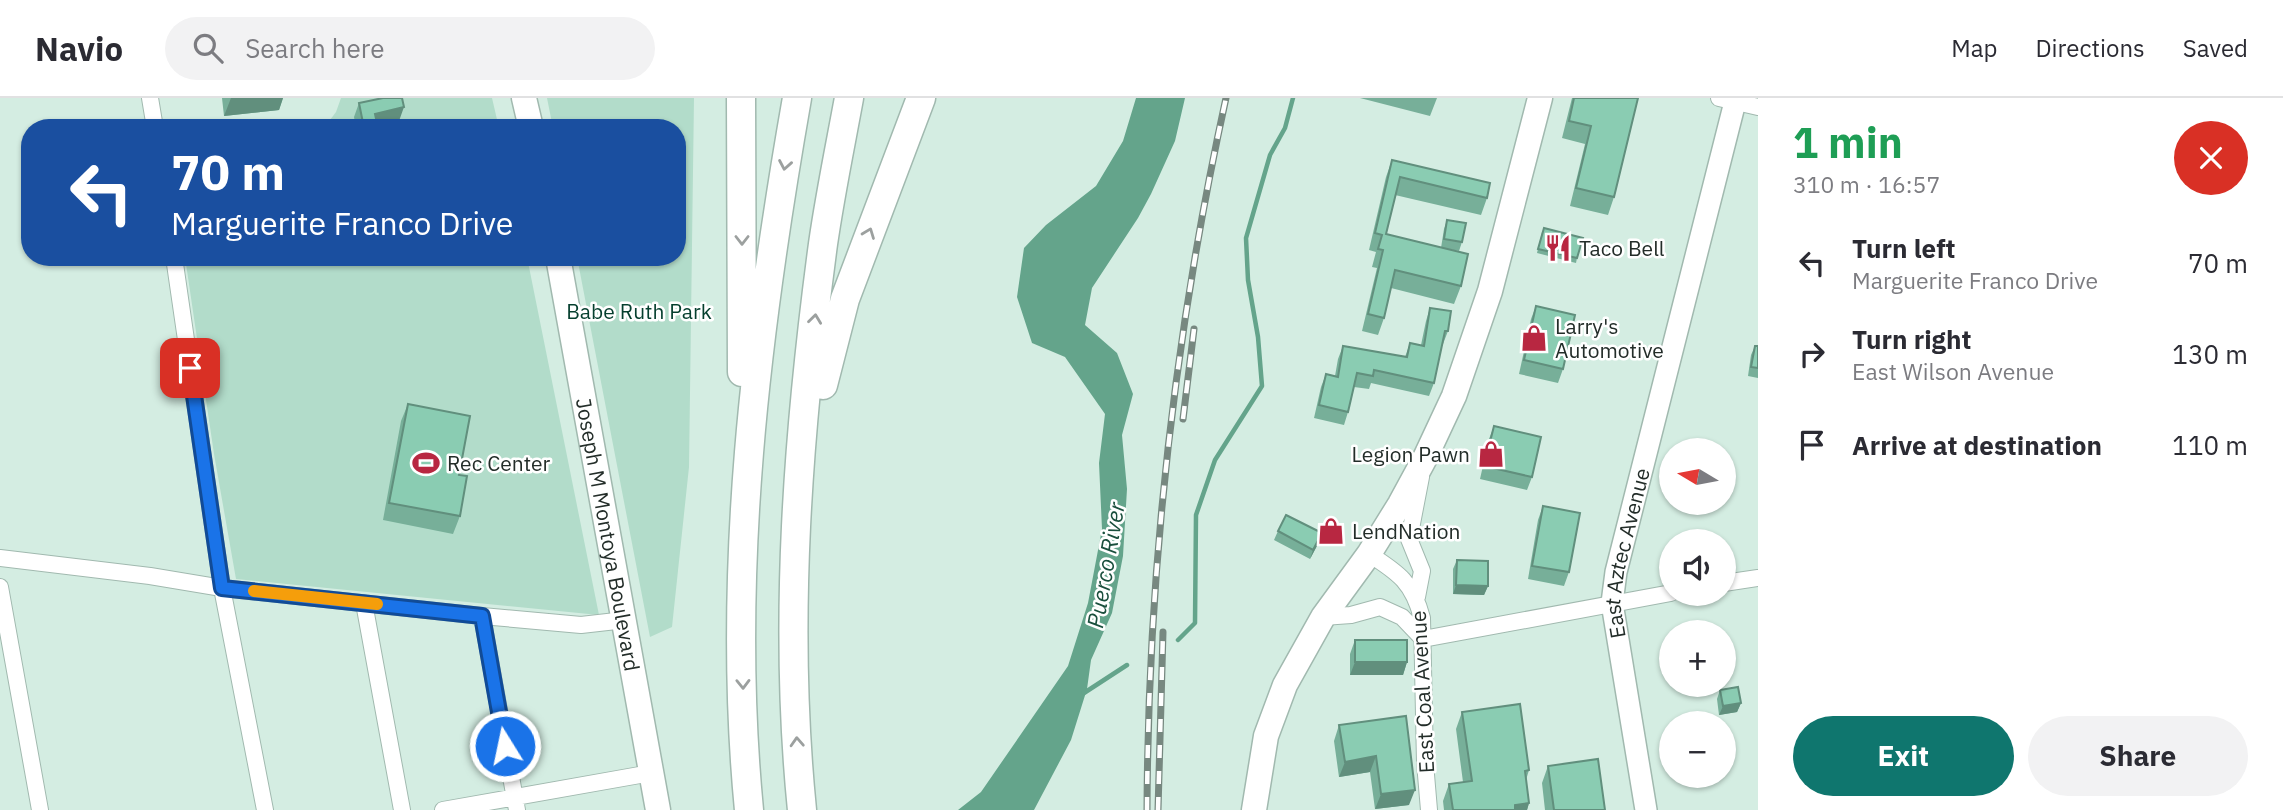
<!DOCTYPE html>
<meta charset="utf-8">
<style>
:root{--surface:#fff;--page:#f2f2f3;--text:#2b2b33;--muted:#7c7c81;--line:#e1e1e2;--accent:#0f766e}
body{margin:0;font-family:"IBM Plex Sans",sans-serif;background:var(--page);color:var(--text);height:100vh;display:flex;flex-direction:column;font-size:26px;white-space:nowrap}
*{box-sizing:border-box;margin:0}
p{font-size:23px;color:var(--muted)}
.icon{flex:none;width:38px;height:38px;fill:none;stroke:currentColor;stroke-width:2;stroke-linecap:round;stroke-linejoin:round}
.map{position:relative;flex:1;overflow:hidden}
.side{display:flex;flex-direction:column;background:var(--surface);width:525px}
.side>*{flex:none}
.guide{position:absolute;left:21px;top:21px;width:665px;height:147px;border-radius:28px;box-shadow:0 2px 5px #0004;background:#1a4fa0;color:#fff;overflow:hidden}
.needle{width:46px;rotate:280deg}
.fabs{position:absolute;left:1659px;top:340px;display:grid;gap:14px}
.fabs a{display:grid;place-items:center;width:77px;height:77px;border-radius:50%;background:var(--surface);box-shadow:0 2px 5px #0004;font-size:35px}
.pin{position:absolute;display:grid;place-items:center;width:60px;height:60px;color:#fff;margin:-30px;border-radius:14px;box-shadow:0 4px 10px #0006}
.me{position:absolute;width:77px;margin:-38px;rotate:350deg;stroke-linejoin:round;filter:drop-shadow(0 0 5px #0008)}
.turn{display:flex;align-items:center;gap:24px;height:147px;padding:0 35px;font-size:32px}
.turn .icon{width:91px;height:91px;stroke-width:2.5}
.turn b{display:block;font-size:49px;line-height:60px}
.round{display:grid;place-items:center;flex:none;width:74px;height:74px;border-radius:37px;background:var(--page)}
.overview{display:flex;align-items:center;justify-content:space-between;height:119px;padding:0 35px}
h1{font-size:42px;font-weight:800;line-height:52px;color:#1e9e55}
.cta{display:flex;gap:14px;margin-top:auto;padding:14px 35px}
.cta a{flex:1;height:80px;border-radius:42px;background:var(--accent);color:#fff;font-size:28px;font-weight:800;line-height:80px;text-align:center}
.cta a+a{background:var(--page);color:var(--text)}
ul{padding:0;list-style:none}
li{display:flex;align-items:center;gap:21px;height:91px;padding:0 35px}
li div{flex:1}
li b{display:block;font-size:26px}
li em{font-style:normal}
header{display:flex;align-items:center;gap:42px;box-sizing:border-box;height:98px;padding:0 35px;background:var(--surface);border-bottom:2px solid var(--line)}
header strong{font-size:33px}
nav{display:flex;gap:38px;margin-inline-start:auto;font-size:24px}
.search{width:490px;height:63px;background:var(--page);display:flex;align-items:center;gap:18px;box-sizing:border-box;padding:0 24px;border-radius:38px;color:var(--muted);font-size:26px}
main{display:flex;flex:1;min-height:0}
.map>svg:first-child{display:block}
</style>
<header>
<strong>Navio</strong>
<div class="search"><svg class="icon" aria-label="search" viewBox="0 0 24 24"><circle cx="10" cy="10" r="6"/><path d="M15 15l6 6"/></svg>Search here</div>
<nav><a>Map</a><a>Directions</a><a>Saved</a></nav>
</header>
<main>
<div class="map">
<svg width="1758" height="712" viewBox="0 0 1758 712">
<rect width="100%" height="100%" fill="#d4ede2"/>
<path fill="#b2dcca" d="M341 0H492L499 30H324L336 14Z
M547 0H694L689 369 672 529 650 539 577 159H677V30H553Z
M185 159H527L599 517 236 481 214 356Z"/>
<path fill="#64a48b" d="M1136 0H1185L1175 43 1151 96 1138 120 1092 190 1085 227 1117 255 1133 296 1122 337 1127 391 1123 458 1112 515 1091 562 1087 591 1071 642 1034 712H958L981 694 1068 568 1088 505 1102 431 1099 365 1105 316 1065 259 1032 245 1017 199 1024 150 1046 127 1096 88 1123 43Z"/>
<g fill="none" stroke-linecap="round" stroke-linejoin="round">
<path stroke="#64a48b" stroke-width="4.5" d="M1178 542 1195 525 1196 417 1215 362 1262 288 1258 239 1248 182 1246 140 1270 57 1285 30 1293 0
M1084 595 1127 567"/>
<defs>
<path id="street" d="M150 0 155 30
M1719 0 1758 9
M174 159 222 490 265 712
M1369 456C1399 475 1413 485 1422 520L1425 665 1429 712
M0 460 150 478 222 490 482 518 581 527 625 522
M1724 485 1758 480
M0 489 40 712
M1417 499 1422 473 1409 441 1421 379
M364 505 402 712
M482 518 517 712
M1323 519 1351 517 1380 509 1402 519 1423 541
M1423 541 1671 495
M443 712 651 675"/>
<g id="secondary">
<path id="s1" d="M1646 712 1612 505 1616 474 1736 0"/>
</g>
<g id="primary">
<path d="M524 0 531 30"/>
<path id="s2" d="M558 159 658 712"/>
<path d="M1254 712 1266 638 1285 587 1323 519 1369 456 1400 406 1425 360 1454 298 1490 193 1540 0"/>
</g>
<path id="highway" d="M741 0 742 274
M823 287 845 201 921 0
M749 712C726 475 756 233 797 0
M802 712C783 524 798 333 823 146 830 97 840 49 849 0"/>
</defs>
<use href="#street" stroke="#a1b9af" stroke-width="18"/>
<use href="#secondary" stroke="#a1b9af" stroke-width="24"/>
<use href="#primary" stroke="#a1b9af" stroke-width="27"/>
<use href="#highway" stroke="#a1b9af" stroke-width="31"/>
<use href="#street" stroke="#fff" stroke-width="16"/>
<use href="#secondary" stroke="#fff" stroke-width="21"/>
<use href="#primary" stroke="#fff" stroke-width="24"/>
<use href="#highway" stroke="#fff" stroke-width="28"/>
<defs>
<path id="rail" d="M1183 321 1194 231
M1147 712C1148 473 1175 233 1226 0
M1158 712 1163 534"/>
</defs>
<use href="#rail" stroke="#778880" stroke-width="7"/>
<use href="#rail" stroke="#fff" stroke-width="4.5" stroke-dasharray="13" stroke-linecap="butt"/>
</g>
<path fill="#77af99" d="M222 0H283L279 12 224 18Z
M1360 0H1437L1430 18Z
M1572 0H1638L1614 99 1608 117 1570 108 1585 46 1562 40Z
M359 5 399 23 378 28V30H356L354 19Z
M1392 62 1487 100 1481 117 1395 97 1386 136 1441 150 1444 131 1447 122 1462 144 1459 153 1442 150 1461 188 1454 206 1391 190 1384 220 1378 237 1362 233 1377 170 1372 169 1376 154 1369 152 1386 79Z
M1542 134 1577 160 1576 165 1537 155Z
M1536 208 1563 271 1558 285 1519 276 1531 221Z
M1430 210 1448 233 1443 246H1442L1434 285 1429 298 1371 285 1369 291 1354 289 1348 314 1344 327 1314 320 1321 289 1326 276 1335 278 1338 261 1343 248 1405 259 1410 245 1421 247 1426 223Z
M1755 248H1758V280L1748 278 1751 257Z
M408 306 459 377 460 418 453 436 383 422 401 323Z
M1494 328 1532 379 1527 392 1480 381 1489 341Z
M1543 408 1569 474 1564 488 1528 481 1538 422Z
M1278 433 1319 444 1310 461 1274 442Z
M1457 462 1488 488 1484 497 1453 496V471Z
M1355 542 1407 564 1403 577H1350V556Z
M1720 592 1741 605 1737 614 1719 617 1717 601Z
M1462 614 1529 672 1526 682 1529 705 1527 712H1444L1443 703 1449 686 1463 684 1456 631Z
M1406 618 1409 707 1375 711 1370 674 1339 679 1334 643 1339 627Z
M1548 668 1605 712H1545L1542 685Z"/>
<path fill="#618f7d" d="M231 0H283L279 12 224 18Z
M404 9 399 23 370 29 375 16Z
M359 159H371L370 163 357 164Z
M1322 435 1319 444 1310 461 1313 452Z
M1456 487 1488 488 1484 497 1453 496Z
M1355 564H1407L1403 577H1350Z
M1741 605 1737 614 1719 617 1723 608Z
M1376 658 1370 674 1339 679 1345 664Z
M1415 692 1409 707 1375 711 1381 696Z
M1529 705 1527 712H1513L1515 707Z"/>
<path fill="#8accb2" stroke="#618f7d" stroke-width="2" d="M383 0H402L404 9 375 16 378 30H364L359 5Z
M1574 0H1638L1614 99 1576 90 1591 28 1569 23Z
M1392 62 1490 85 1487 100 1400 79 1386 136 1468 156 1461 188 1395 172 1384 220 1368 216 1383 152 1378 151 1382 137 1375 135Z
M1447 122 1466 125 1462 144 1444 141Z
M1544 130 1583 140 1577 160 1538 151Z
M1536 208 1575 217 1563 271 1524 262Z
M1430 210 1451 213 1448 233H1445L1434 285 1374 272 1373 278 1357 275 1348 314 1319 307 1326 276 1338 279 1343 248 1407 259 1410 245 1424 248Z
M1755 248H1758V270L1751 269Z
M408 306 470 318 459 377 467 378 460 418 389 405Z
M1494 328 1541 339 1532 379 1484 368Z
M1543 408 1580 415 1569 474 1532 468Z
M1286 417 1322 435 1313 452 1278 433Z
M1457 462 1488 463V488L1456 487Z
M1355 542H1407V564H1355Z
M1738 589 1741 605 1723 608 1720 592Z
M1520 606 1529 672 1525 673 1529 705 1515 707V712H1453L1449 686 1472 683 1462 614Z
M1406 618 1415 692 1381 696 1376 658 1345 664 1339 627Z
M1598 661 1605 712H1554L1548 668Z"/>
<defs><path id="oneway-chevron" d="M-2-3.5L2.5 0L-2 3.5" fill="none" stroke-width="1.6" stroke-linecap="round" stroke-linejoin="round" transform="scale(1.75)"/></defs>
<g stroke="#9ca09f">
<use href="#oneway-chevron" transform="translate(785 67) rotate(100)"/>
<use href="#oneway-chevron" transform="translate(869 135) rotate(-69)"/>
<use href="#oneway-chevron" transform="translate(742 142) rotate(90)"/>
<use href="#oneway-chevron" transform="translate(815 221) rotate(-83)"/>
<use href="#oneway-chevron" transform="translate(743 586) rotate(89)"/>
<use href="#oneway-chevron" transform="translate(797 644) rotate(-93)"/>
</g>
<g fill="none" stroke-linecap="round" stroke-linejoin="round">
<defs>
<path id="route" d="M190 270 222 490 482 518 505 648"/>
</defs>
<use href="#route" stroke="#114b97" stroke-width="18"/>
<use href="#route" stroke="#1a73e8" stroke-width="12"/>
<path stroke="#f59e0b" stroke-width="12" d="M254 493 377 506"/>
</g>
<defs>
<symbol id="restaurant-bare" viewBox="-9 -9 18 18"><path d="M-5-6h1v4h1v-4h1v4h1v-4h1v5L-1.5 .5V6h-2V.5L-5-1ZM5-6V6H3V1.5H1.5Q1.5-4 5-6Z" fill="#b82741" stroke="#fff" stroke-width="2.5" paint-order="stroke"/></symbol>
<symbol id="shop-bare" viewBox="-9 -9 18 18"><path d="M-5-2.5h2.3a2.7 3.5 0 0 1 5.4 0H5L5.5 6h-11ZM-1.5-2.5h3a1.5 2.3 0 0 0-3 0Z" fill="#b82741" stroke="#fff" stroke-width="2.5" paint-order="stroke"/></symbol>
<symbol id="stadium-bare" viewBox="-9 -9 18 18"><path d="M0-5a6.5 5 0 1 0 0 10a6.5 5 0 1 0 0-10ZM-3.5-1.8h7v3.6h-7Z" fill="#b82741" stroke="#fff" stroke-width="2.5" paint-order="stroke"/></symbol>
</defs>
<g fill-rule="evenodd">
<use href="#restaurant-bare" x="1539" y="131" width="38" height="38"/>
<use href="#shop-bare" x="1515" y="221" width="38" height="38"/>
<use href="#shop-bare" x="1472" y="337" width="38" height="38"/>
<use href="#stadium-bare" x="407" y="346" width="38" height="38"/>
<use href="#shop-bare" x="1312" y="414" width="38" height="38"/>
</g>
<g text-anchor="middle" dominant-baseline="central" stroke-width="5" stroke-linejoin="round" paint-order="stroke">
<g font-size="21" fill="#232d29" stroke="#fff" text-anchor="start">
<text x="1579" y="150">Taco Bell</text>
<text x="1555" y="228">Larry's<tspan x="1555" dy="24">Automotive</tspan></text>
<text x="1470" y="356" text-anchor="end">Legion Pawn</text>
<text x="447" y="365">Rec Center</text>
<text x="1352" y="433">LendNation</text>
</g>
<g font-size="21" fill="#053f2e" stroke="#fff">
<text x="639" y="213">Babe Ruth Park</text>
</g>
<g font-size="21" fill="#232d29" stroke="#fff">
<text stroke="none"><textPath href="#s2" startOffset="282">Joseph M Montoya Boulevard</textPath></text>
<text stroke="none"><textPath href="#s1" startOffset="261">East Aztec Avenue</textPath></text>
<text transform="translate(1422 594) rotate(-93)">East Coal Avenue</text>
</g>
<g font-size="23" font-style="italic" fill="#1a4f3d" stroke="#fff">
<text transform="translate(1105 467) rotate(-80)">Puerco River</text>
</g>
</g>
</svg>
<div class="fabs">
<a><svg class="needle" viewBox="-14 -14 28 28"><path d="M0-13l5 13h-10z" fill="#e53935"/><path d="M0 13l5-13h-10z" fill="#7c7c81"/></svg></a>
<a><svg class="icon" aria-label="sound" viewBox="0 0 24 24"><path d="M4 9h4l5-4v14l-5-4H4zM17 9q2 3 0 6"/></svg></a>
<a>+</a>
<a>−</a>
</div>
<div class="pin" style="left:190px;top:270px;background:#d93025"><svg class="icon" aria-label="arrive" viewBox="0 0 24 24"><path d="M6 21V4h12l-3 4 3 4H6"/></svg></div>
<svg class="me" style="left:505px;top:648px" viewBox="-20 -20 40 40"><circle r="17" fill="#1a73e8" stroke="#fff" stroke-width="3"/><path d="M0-11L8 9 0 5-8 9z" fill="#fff"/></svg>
<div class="guide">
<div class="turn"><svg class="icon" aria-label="left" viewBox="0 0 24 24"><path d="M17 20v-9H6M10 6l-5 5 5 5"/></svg><div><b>70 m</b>Marguerite Franco Drive</div></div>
</div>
</div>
<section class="side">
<div class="overview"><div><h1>1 min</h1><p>310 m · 16:57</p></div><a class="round" style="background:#d93025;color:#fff"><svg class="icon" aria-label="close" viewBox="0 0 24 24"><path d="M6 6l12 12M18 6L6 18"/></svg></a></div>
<ul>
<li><svg class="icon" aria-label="left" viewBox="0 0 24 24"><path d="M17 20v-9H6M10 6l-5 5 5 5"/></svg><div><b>Turn left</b><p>Marguerite Franco Drive</p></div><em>70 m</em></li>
<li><svg class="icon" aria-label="right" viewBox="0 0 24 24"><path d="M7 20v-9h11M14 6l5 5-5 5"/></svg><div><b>Turn right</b><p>East Wilson Avenue</p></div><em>130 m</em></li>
<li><svg class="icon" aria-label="arrive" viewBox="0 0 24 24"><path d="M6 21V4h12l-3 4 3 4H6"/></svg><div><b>Arrive at destination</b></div><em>110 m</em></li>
</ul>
<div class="cta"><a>Exit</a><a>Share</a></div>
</section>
</main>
